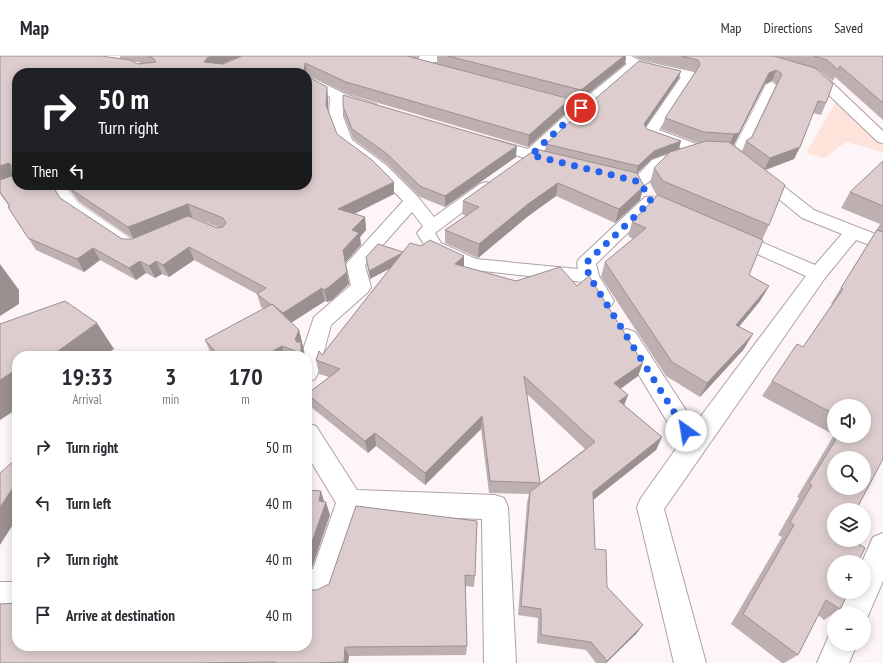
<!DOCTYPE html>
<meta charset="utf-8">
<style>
:root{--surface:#fff;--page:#f2f2f3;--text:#2b2b33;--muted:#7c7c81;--line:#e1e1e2}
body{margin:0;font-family:"PT Sans Narrow",sans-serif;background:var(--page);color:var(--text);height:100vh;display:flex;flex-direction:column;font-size:15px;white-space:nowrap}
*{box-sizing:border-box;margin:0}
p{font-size:13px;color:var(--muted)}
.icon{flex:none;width:22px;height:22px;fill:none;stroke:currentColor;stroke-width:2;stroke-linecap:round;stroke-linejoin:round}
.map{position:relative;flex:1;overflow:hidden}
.side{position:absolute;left:12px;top:295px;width:300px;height:300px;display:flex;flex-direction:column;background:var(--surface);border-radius:16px;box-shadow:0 2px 10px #0003}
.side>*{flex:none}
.guide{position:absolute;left:12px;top:12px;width:300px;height:122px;border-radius:16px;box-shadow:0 2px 10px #0003;background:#202124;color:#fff;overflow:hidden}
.buttons{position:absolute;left:827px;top:343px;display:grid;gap:8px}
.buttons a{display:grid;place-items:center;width:44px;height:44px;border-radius:50%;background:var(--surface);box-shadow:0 2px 10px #0003;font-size:20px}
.pin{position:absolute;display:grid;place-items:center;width:34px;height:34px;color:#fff;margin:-17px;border:2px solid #fff;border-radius:50%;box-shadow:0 1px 4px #0007}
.me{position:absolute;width:44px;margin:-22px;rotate:328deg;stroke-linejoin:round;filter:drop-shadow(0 0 3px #0008)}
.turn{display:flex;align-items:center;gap:14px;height:84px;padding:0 20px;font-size:18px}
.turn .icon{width:52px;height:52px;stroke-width:2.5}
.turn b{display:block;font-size:28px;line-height:34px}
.then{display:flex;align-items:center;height:38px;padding:0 20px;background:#0003;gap:8px;font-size:15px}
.eta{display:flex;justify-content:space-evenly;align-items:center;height:68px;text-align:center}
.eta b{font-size:24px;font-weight:800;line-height:28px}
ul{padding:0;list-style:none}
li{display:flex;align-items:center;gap:12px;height:56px;padding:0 20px}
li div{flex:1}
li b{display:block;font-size:15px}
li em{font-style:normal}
header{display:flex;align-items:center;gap:24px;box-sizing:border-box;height:56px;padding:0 20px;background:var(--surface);border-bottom:1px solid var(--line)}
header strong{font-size:19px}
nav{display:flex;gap:22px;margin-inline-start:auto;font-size:14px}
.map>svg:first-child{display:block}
</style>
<header>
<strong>Map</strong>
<nav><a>Map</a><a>Directions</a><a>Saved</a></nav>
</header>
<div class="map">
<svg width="883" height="607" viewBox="0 0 883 607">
<rect width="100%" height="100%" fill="#fef5f9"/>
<path fill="#fee3da" d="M837 44 883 89V96L846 86 824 102 806 97Z"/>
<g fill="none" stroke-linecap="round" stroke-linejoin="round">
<defs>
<path id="lane" d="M771 26 776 29 746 92 744 94 728 99 724 97 722 95 724 93 735 90 766 29Z
M52 129H64L78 147 134 185 142 186 144 189C140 195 134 196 128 194L68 153Z"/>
<path id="street" d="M383 0H530L524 4 387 7 381 3Z
M616 0H631L639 4 694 16 695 19 659 74 699 89 724 92 727 95 724 98C715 101 706 96 697 98 692 99 668 107 663 111 653 119 649 133 634 129L632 126 634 123 652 104 683 93 645 79 643 76 681 21 637 11 586 55 536 102 531 104 483 89 481 86 483 83 488 82 528 93 571 54 562 51 560 48 562 45 567 44 579 47 627 8Z
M747 0H766L821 16 883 75V87L878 86 811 22 749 3Z
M307 19 347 39 376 48 378 51 376 54 371 55 343 47V60L352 84 386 109 418 141 434 161 480 128 486 126 492 128 494 131 492 134 435 177 441 187 476 203 578 213 577 207 579 203 645 141C658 138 673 148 685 153L688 157 685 161 679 162 673 161 653 152 596 208 599 220 614 245 611 250 604 252 597 250 583 226 466 213 428 195 417 177 423 170 412 156 365 209 371 231 368 236 331 269 318 317 315 323 307 326V300H301L314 261 351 229 346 208 403 145 374 115 340 89 329 60 330 41 307 28Z
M758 113 764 115 814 154 883 181V194L856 184 825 222 664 453 706 607H674L637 451 641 442 680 387 616 281 619 276 627 273 635 276 695 368 806 220 726 184 723 180 726 176 732 174 738 176 815 209 842 178 802 162 752 121 750 118 752 115Z
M307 367 316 370 357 434 495 439 504 442 508 451 516 607H484L482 463 359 458 332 538 322 543H307V513H313L336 447 307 399Z
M883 477V525L864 569V558H839L848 536H864V506H862L873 481Z
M0 526H17V556H0Z
M834 575V588H857L849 607H817L830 577Z"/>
</defs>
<use href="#lane" stroke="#aea1a7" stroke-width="1"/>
<use href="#street" stroke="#aea1a7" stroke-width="2"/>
<use href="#lane" fill="#fff" fill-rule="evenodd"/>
<use href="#street" fill="#fff" fill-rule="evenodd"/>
</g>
<path fill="#beb0b1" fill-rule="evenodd" d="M0 0 123 3 120 2V0H407L437 8V0H626L625 8 579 45 460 14 568 55 528 91 348 38 307 18V17H17V129L60 142 122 183H133L79 146 66 129H307L328 42V54L337 78 394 138 354 158 365 161 366 174 360 181 361 189 345 206 349 228 332 244 327 246 325 245 291 267 299 274 305 300H212L205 284 264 253 261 251 257 238 194 204 169 221 162 218 155 222 146 217 136 224 100 204 84 216 36 194 8 151 9 150 0 138ZM236 2 223 8 222 7 233 3ZM133 5 142 7 138 8ZM191 161H192L220 172H217Z
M408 0H420L418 3Z
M634 0H883V64L835 21 833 25 821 15 816 13 826 47 821 59 813 57 800 91 794 103 766 114 769 169 762 184 749 219 769 230 760 245 739 271 744 293 700 341 666 320 601 221 605 206 633 183 628 180 632 166 657 140 650 127 654 112 698 87 661 73 665 62 695 16 694 15 640 3ZM772 25 777 29 752 81 746 85 742 95 734 89 765 28Z
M679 22 645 71 647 73 679 93 652 103 637 117 640 144 615 167 556 140 527 161 478 202 445 187V174L466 160 462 158 463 145 545 95 546 88Z
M343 50 516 101 445 151 420 141 387 108 353 83 344 60Z
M883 105V403L834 454V506L840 553 824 564 818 559 798 599 784 607H782L731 568 782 481 778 479 799 442 797 441 834 379 762 340 772 325 803 291 832 248H831L880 168 841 152 850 136ZM834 350 864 380H834Z
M403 196 464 210 638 320 620 333 628 339 624 349 662 381 656 394 593 444 595 493 607 531 643 569 636 578 606 607H596L586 594 537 587 538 562 518 559 527 447 529 438 489 437 481 373 425 429 376 390 368 397 311 351 307 338 329 321 319 318 316 304 322 299 390 212 370 223 367 209 366 201ZM527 338 585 393 539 428 540 427Z
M356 450 475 520 474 531 465 530 467 590 466 599 349 600 348 607H0L307 590 317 534 329 528Z"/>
<path fill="#9b9090" d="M211 0H246L233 3 210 13 204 6 207 2Z
M624 0H626L625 8 579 45 581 34Z
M305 7 307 17H304Z
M111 14 112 17H106Z
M776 14 772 25 765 28 734 89 729 90 734 78 769 17Z
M681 15 679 22 642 76 644 68Z
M327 31 328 42V61L326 49Z
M570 43 568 55 528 91 529 79Z
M681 85 679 93 652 103 636 118 638 110 654 95Z
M517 90 516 101 445 151V140Z
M800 91 794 103 764 114 770 102Z
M9 107 14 116 11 115 14 120 0 125V110Z
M394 126V138L340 165 338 153Z
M558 127 556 140 527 161 478 202 479 188 528 148Z
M644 130 640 144 615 167 619 153Z
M188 148 192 161 134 183 128 171Z
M365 161 366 174 360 181 361 189 345 207 343 194 352 174Z
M189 191 194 204 169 221 163 209Z
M93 192 100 204 84 216 77 203Z
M404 196V205L370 223 369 215Z
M464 200V214L455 208Z
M140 205 146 217 136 224 129 212Z
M156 205 162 218 155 222 149 210Z
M0 208 19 234V248L0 260Z
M347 216 349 228 332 244 327 246 324 234Z
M769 230 760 245 728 284 736 269Z
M322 232 325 245 286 270 283 257Z
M97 267 114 293 105 300H51Z
M299 274 303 290 305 300H302L295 284Z
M753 278 744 293 700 341 707 327Z
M282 290 285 300H264Z
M643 307 638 320 609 341 614 327Z
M17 313V353L0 364V324Z
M628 339 623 352 619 345Z
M482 360 481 373 425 429V417Z
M375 377 376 390 368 397 365 385Z
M662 381 656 394 588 448 593 436Z
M17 426V462L0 489V451Z
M321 435 325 448 326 446 330 459 312 512 307 513V500Z
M643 569 636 578 606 607H605Z
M345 591 349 600 348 607H344V606Z"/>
<path fill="#ddcdce" stroke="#9b9090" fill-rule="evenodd" d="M0 0H101L130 4 138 8 156 6 153 2 148 0H211L207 2 204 6 223 8 242 0H407L570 43 529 79 346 26 305 7 304 17H115L111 14 106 17H17V129H52L60 142 122 183H132L188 160 217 172 223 171 226 167 223 162 188 148 128 171 72 134 69 129H307V20L327 31 326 49 337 78 372 104 394 126 338 153 365 161 352 174 359 177 343 194 347 216 329 231 324 234 322 232 283 257 272 248 271 249 257 238 266 232 189 191 163 209 156 205 149 210 140 205 129 212 93 192 77 203 28 182 8 151 10 150 0 136V124L17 118V116L11 115V109L9 107 0 110Z
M448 0H624L581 34Z
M681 0H774L815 12 833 28 826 47 818 45 800 91 770 102 746 85 752 81 782 18 776 14 769 17 739 77 734 78 704 76 665 62 700 9 698 4Z
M814 0H883V47L840 10 838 14 827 4Z
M639 5 681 15 644 68 647 73 681 85 654 95 638 110 546 88 588 49Z
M343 39 517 90 445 140 420 130 386 97 352 73 343 50Z
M706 85 729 86 785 129 769 169 663 125 654 112 670 96Z
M536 93 637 117 644 130 619 153 558 127 528 148 479 188 445 174 479 151 463 145Z
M883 105V150L850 136Z
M658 139 763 184 749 219 769 230 736 269 753 278 707 327 672 306 605 206 646 172 632 166Z
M877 174 883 176V403L856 454H834V484H852L865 492 858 506H834V536H849L840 553 826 544 798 599 743 558 794 469 790 466 812 429 809 427 838 380H864V350H834V358L772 325 797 288 803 291 843 233 841 232ZM834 402H864V432H834Z
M430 184 464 200 455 208 516 225 560 211 577 230 589 220 643 307 614 327 628 339 619 345 662 381 593 436 595 493 606 494 607 531 643 569 607 605 591 586 541 579V553L521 550 530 436 595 386 524 320 540 427 490 425 482 360 425 417 375 377 365 385 307 338 340 313 316 304 319 295 322 299 410 187 421 190Z
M378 188 403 196 402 197 369 215 366 201Z
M65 245 97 267 51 300H17V313L0 324V268Z
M272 248 299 274 295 284 297 286H301V297L282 290 264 300H219L205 284Z
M17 402V426L0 451V417Z
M307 434 321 435 319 445 326 446 307 500Z
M356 450 477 465 475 520 465 519 467 590 345 591 344 606 316 607H275V606L193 607H0V548L17 547V590H307V534H317L329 528Z"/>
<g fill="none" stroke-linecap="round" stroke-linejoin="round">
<path stroke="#2563eb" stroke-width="7" stroke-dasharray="0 12.6" d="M581 52 531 99 640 126 651 145 586 207 589 220 686 375"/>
</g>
</svg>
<div class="buttons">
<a><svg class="icon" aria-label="sound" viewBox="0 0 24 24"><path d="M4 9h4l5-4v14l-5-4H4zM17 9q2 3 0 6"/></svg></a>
<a><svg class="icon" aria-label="search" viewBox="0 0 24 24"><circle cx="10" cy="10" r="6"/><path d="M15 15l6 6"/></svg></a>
<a><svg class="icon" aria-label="layers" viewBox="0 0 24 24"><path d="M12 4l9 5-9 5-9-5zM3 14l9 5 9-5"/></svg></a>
<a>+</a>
<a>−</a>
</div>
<div class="pin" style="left:581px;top:52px;background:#d93025"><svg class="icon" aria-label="arrive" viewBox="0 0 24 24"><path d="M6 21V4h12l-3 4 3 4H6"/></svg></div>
<svg class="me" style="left:686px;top:375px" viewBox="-20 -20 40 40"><circle r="19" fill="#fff"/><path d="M0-13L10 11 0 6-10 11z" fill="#2563eb"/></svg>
<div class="guide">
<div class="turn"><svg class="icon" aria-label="right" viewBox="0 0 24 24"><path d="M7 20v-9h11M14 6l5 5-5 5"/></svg><div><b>50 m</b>Turn right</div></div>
<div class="then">Then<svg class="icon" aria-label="left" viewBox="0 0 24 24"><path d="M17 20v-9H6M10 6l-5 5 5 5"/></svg></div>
</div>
<section class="side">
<div class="eta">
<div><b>19:33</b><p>Arrival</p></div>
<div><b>3</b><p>min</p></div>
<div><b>170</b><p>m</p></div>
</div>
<ul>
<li><svg class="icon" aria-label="right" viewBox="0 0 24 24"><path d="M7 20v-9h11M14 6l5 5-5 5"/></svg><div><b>Turn right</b></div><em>50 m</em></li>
<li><svg class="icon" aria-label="left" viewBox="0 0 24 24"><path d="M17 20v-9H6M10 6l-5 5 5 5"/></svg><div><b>Turn left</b></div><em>40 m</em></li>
<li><svg class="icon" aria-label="right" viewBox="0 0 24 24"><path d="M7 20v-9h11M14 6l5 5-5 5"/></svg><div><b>Turn right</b></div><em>40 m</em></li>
<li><svg class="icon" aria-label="arrive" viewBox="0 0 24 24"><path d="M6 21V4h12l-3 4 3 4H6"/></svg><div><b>Arrive at destination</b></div><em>40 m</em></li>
</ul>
</section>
</div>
